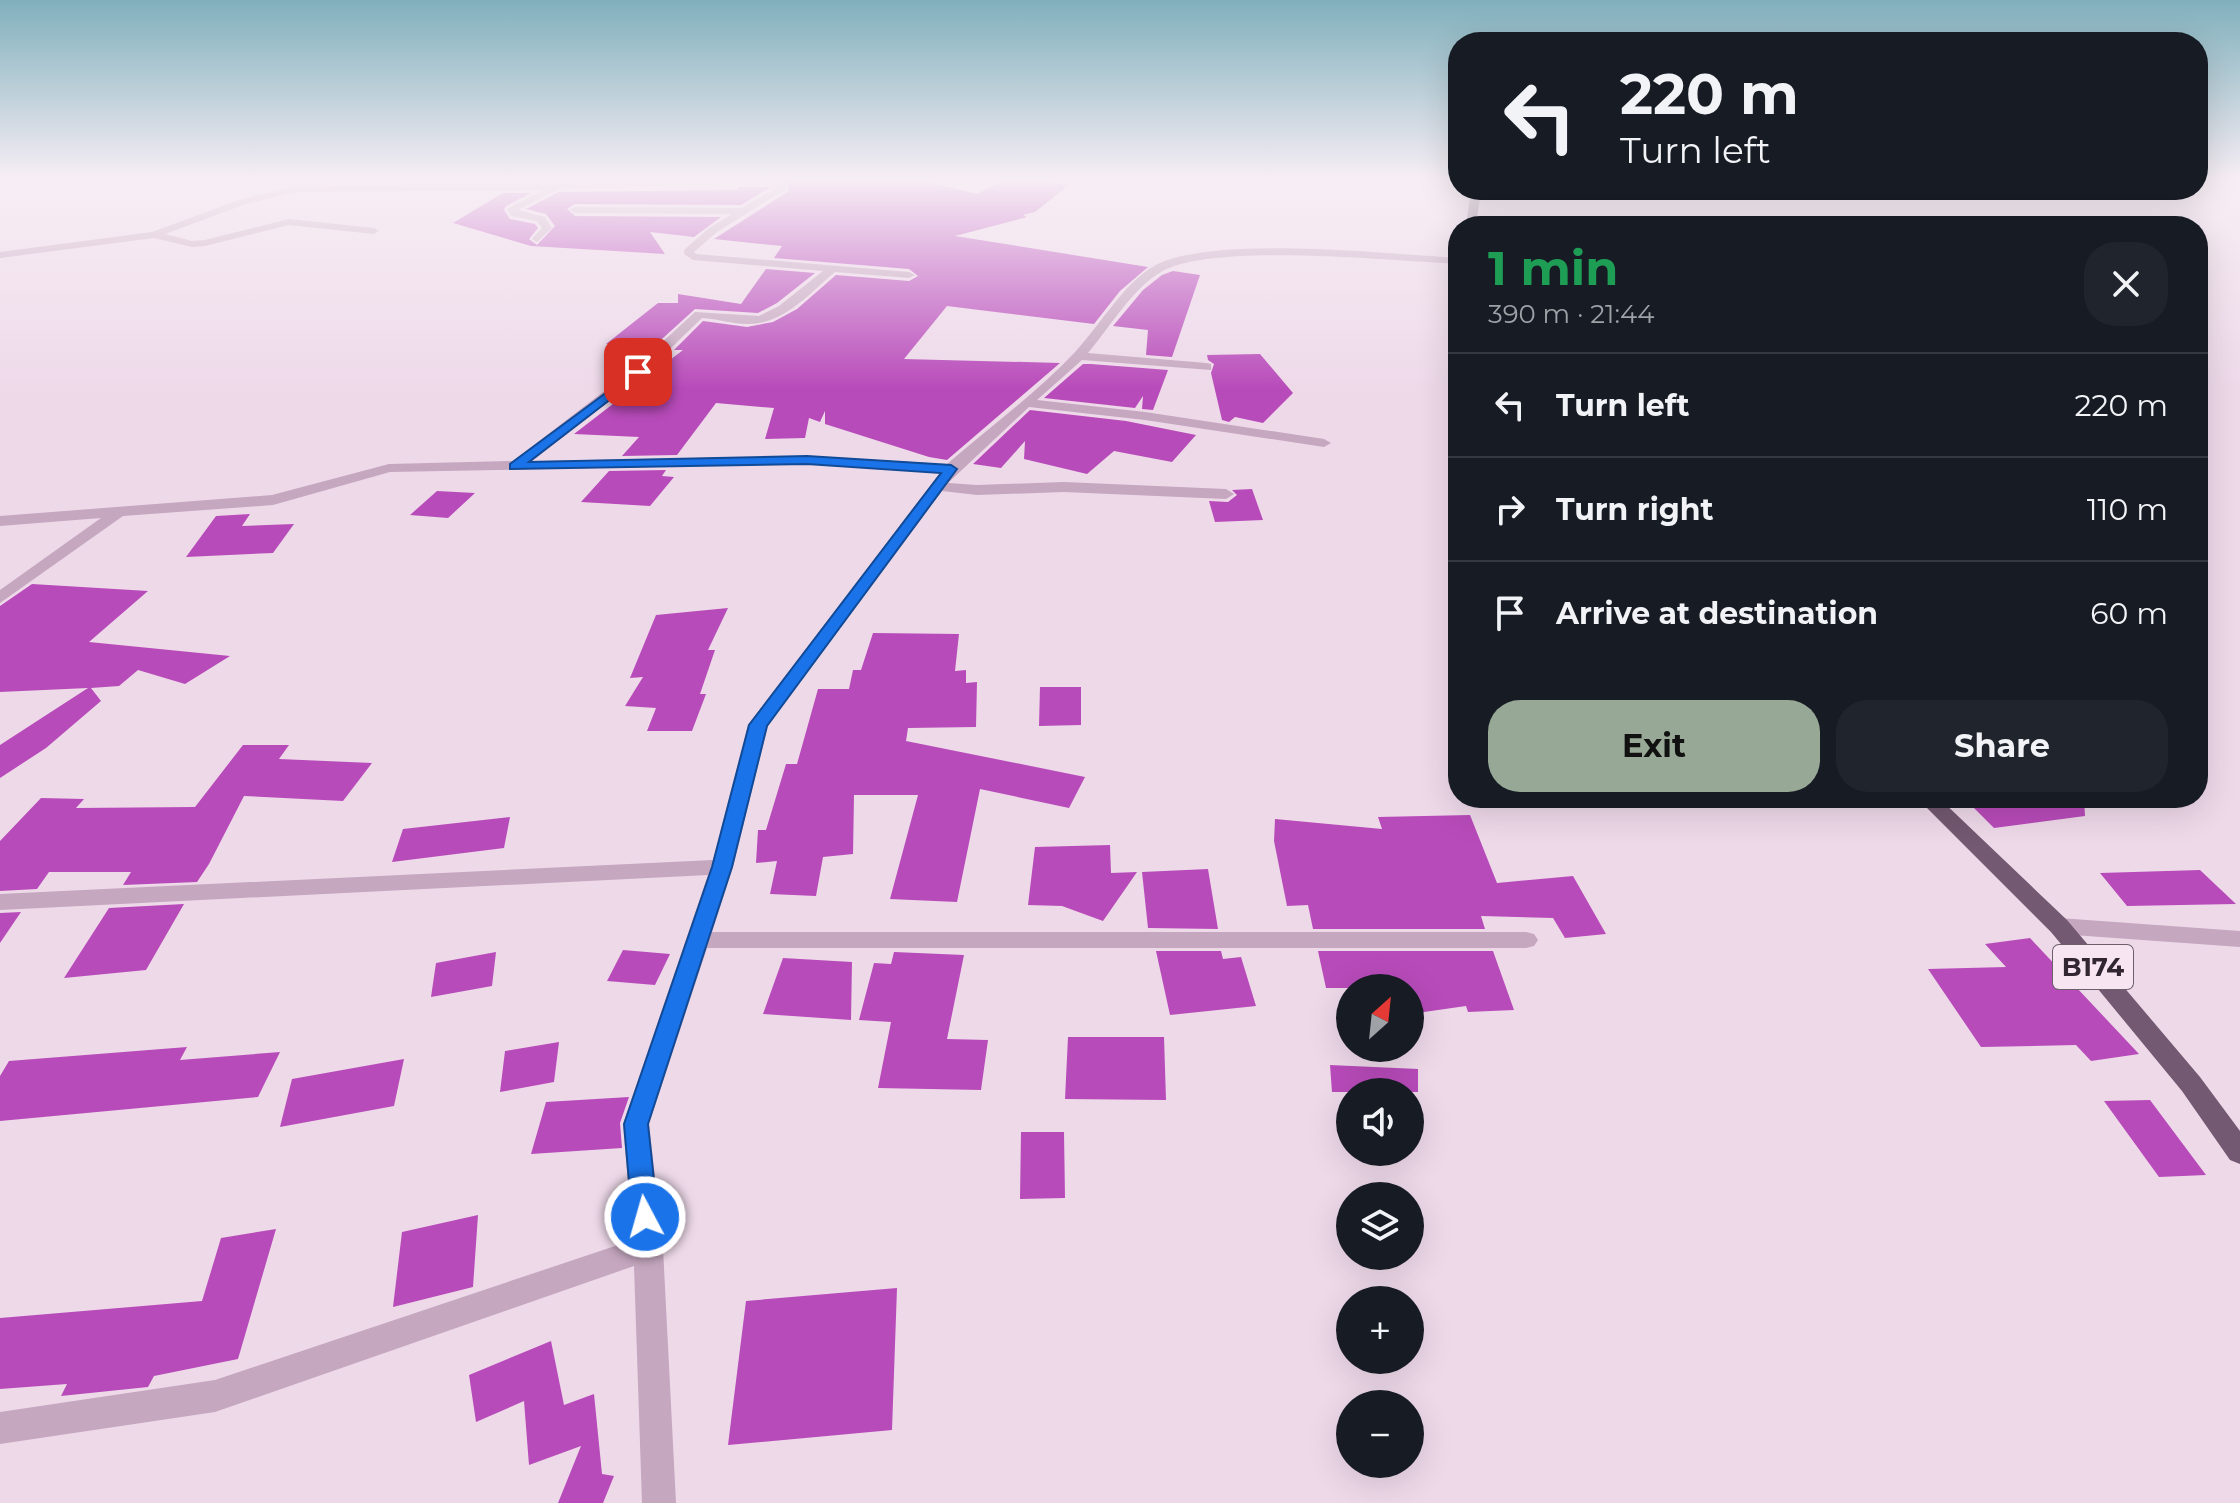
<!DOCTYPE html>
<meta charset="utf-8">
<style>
:root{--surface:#171b24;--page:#20242c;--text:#f1f3f6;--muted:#9ea1a6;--line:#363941;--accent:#97a996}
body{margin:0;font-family:Montserrat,sans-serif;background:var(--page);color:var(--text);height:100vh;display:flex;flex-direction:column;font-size:30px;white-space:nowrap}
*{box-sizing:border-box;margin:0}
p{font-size:26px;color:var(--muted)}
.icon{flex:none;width:44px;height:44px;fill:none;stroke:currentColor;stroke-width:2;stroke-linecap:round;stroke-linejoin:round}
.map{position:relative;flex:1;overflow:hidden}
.panel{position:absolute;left:1448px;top:216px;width:760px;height:592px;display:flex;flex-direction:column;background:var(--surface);border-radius:32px;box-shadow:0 8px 32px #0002}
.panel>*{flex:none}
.top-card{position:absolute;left:1448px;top:32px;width:760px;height:168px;border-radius:32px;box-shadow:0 8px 32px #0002;background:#171b24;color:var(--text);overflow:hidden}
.needle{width:52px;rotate:27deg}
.buttons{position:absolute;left:1336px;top:974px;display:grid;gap:16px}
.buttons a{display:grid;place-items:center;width:88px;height:88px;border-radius:50%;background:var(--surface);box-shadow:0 8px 32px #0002;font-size:40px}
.pin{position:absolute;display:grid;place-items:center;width:68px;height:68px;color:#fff;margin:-34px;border-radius:16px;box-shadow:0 4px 12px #0006}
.me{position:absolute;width:88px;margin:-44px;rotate:354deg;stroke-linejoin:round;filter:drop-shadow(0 0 6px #0008)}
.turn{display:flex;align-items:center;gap:28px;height:168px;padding:0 40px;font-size:36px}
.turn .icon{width:104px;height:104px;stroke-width:2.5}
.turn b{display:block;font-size:56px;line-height:68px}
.round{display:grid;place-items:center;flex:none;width:84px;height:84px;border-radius:32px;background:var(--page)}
.headline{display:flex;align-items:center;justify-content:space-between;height:136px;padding:0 40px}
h1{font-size:48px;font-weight:700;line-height:60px;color:#1e9e55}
.action{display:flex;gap:16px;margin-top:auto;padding:16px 40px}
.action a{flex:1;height:92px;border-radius:32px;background:var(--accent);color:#111;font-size:32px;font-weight:700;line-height:92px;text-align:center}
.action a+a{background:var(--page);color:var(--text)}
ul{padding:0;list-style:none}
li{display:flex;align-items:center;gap:24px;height:104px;padding:0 40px;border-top:2px solid var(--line)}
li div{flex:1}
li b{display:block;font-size:30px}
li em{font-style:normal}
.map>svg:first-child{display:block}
</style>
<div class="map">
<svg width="2240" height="1503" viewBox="0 0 2240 1503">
<rect width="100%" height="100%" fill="#eed9e9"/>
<path fill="#b84bba" d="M787 179H915L977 194 1006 179 1069 185 1035 212 1023 215 1027 217 955 236 1148 267 1120 291 1094 324 947 306 904 359 1060 363 947 460 929 457 825 424V411L820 422 809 418 805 438 765 439 774 408 716 403 677 455 622 456 639 437 574 434 683 350H674L703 321 747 327 773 322 797 309 836 275 909 281 918 276 909 269 774 258 782 246 714 239 789 191Z
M738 187H771L741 205 575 204 567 209 575 216 721 217 694 237 650 232 665 254 531 246 453 223 503 193H531L506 206 504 210 510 219 535 224 538 228 529 239 537 245 555 226 546 214 526 209 559 192 738 190Z
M766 269 815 273 777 303 758 313 695 309 652 348 606 344 658 303H678V294L741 304Z
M1173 271 1200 275 1172 357 1146 355 1148 330 1113 326 1143 290 1162 275Z
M1260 354 1293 393 1263 423 1235 417 1229 422 1222 420 1211 373 1214 364 1208 360 1207 355Z
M1083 364H1091L1168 370 1153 410 1142 409 1143 396 1135 408 1044 398Z
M1030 410 1126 421 1196 435 1172 462 1114 451 1087 474 1024 459 1025 441 1001 468 973 464Z
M666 470 662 476 674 477 650 506 581 502 609 471Z
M1252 489 1263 520 1215 522 1209 501 1228 502 1237 495 1232 490Z
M437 491 475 493 448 518 410 515Z
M250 514 242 526 294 524 273 553 186 557 216 516Z
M32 584 148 591 89 642 230 656 185 684 138 670 119 686 91 688 101 701 46 748 0 778V745L88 688 0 692V606Z
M728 608 708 650H715L700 694H706L692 731H647L656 708 625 706 643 677 630 678 656 615Z
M873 633 959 634 955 671 966 670V683L977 682 976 727 908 728 906 741 1085 777 1069 808 980 789 957 902 890 899 918 795H854L853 854 823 857 816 896 770 894 777 861 756 863 758 830H766L786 764H797L818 689H849L853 670H861Z
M1040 687H1081V725L1039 726Z
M243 745H289L279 759 372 763 343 801 244 796 209 864 197 882 123 885 131 872H49L37 889 0 891V841L41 798 84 799 76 808 195 807Z
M1964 798H2084L2085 816 1994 828Z
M1470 815 1497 883 1573 876 1606 934 1565 938 1553 918 1481 916 1485 929H1313L1308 905 1287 906 1274 841 1275 819 1382 829 1378 817Z
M510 817 504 848 392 862 403 829Z
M1110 845 1111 873 1137 872 1103 921 1062 906 1028 905 1035 847Z
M1208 869 1218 929 1148 928 1142 872Z
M2200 870 2236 904 2127 906 2100 873Z
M184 904 146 970 64 978 109 908Z
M21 912 0 943V913Z
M2030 938 2139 1054 2091 1061 2076 1045 1981 1047 1928 969 2006 967 1985 944Z
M623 950 670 954 655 985 607 981Z
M1156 951H1221L1223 959 1241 957 1256 1006 1170 1015Z
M1318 951H1493L1514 1010 1468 1012 1466 1006 1410 1014V988H1326Z
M496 952 492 986 431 997 436 963Z
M894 952 964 955 947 1039 988 1040 981 1090 878 1088 891 1022 859 1020 874 963 891 964Z
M783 958 852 962 851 1020 763 1014Z
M1068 1037H1164L1166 1100 1065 1099Z
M559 1042 554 1082 500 1092 505 1051Z
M187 1047 180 1060 280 1052 258 1097 0 1121V1076L9 1061Z
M404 1059 394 1106 280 1127 292 1079Z
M1330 1065 1418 1069V1092H1332Z
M629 1097 620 1123 622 1148 531 1154 546 1102Z
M2150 1100 2206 1175 2159 1177 2104 1101Z
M1021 1132H1064L1065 1198 1020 1199Z
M478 1215 473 1287 393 1307 402 1232Z
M276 1229 238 1359 154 1376 148 1387 61 1396 67 1384 0 1389V1318L202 1301 221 1238Z
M897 1288 892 1430 728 1445 746 1301Z
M551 1341 564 1405 594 1394 602 1474 614 1476 603 1503H558L581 1446 529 1465 524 1401 476 1422 469 1375Z"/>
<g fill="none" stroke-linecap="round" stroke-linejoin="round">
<path fill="#c5a7bf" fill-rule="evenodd" d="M723 179H777L785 181 787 188 717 232 694 252 696 254 909 272 915 275 909 278 835 272C810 293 783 325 747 324 732 324 718 319 702 318L643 375 532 461 807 456 947 464C990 427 1038 392 1076 351 1099 326 1125 282 1154 266 1212 234 1388 254 1458 258V264C1394 261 1211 242 1161 272 1132 289 1110 327 1088 353L1206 363 1211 364V370L1082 360 1037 400 1145 412 1324 439 1331 443 1324 447 1145 420 1029 407 948 483 977 485 1064 482 1226 489 1234 494 1226 499 1064 492 977 495 942 491 768 725 733 867 712 932H1526L1534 934 1538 940 1534 946 1526 948H707L649 1124 663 1248 676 1503H642L634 1266 215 1412 0 1444V1412L215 1380 633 1240 623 1124 708 875 0 910V894L713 860 748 725 940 473 807 464 390 472 273 505 123 516 0 603V590L101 518 0 526V516L272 495 389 464 513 461 633 369 695 312 759 316 779 306 823 271 693 260 684 254V250L709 228 732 214 575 213 570 210 575 207 742 208 777 187 770 183 558 189 518 210 545 217 552 228 537 242 532 239 542 228 537 221 511 216 507 209 543 190 296 192 246 204 165 234 192 241 205 240 289 219 374 228 379 231 374 234 289 225 205 246 192 247 154 238 0 258V252L152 232 239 200 296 186Z
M2059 918 2240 931V947L2059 934 2051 932 2047 926 2051 920Z"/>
<path fill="#735971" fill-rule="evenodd" d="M1471 190H1481L1476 226H1466Z
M1917 798H1939L2067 920 2200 1077 2240 1131V1164L2230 1160 2182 1091 2051 932Z"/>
</g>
<linearGradient id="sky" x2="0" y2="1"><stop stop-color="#80b0bc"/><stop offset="0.46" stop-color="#f7eef5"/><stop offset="1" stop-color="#f7eef5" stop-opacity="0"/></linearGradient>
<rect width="2240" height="389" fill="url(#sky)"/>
<path fill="#1a73e8" stroke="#114b97" stroke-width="2" d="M638 369 642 370V375L529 462 807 456 951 465 957 469 767 726 732 867 648 1124 658 1217 654 1225 645 1228 636 1225 632 1217 624 1124 712 867 749 725 941 473 807 464 510 469V464Z"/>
<g text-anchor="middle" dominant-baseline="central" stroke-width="6" stroke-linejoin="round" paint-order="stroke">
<rect fill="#f7e5f2" stroke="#6d5f6c" stroke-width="2" x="2053" y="945" width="80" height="44" rx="6"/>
<g font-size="26" font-weight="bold" fill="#322632">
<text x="2093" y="967">B174</text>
</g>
</g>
</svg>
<div class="buttons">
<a><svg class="needle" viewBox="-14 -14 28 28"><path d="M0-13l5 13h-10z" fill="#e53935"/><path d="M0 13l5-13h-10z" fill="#9ea1a6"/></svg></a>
<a><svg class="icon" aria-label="sound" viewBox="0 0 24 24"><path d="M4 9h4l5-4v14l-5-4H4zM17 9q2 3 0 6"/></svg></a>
<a><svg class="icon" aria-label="layers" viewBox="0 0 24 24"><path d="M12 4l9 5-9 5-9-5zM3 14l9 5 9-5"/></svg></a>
<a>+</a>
<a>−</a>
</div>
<div class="pin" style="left:638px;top:372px;background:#d93025"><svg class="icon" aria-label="arrive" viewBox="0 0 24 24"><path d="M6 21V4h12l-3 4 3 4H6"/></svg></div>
<svg class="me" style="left:645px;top:1217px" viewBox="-20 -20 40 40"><circle r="17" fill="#1a73e8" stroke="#fff" stroke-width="3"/><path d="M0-11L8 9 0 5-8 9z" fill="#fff"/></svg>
<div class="top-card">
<div class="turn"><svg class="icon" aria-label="left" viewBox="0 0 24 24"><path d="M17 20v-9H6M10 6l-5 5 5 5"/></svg><div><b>220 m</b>Turn left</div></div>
</div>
<section class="panel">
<div class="headline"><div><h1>1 min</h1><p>390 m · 21:44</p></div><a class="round"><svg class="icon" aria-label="close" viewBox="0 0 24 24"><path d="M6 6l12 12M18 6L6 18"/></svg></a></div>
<ul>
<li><svg class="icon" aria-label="left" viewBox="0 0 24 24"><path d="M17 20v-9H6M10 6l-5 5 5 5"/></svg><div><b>Turn left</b></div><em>220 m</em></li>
<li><svg class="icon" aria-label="right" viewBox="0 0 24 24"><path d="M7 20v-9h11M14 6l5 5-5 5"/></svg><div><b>Turn right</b></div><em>110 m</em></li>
<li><svg class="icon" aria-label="arrive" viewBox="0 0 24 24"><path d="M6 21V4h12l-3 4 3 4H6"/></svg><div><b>Arrive at destination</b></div><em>60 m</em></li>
</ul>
<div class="action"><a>Exit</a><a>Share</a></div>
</section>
</div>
